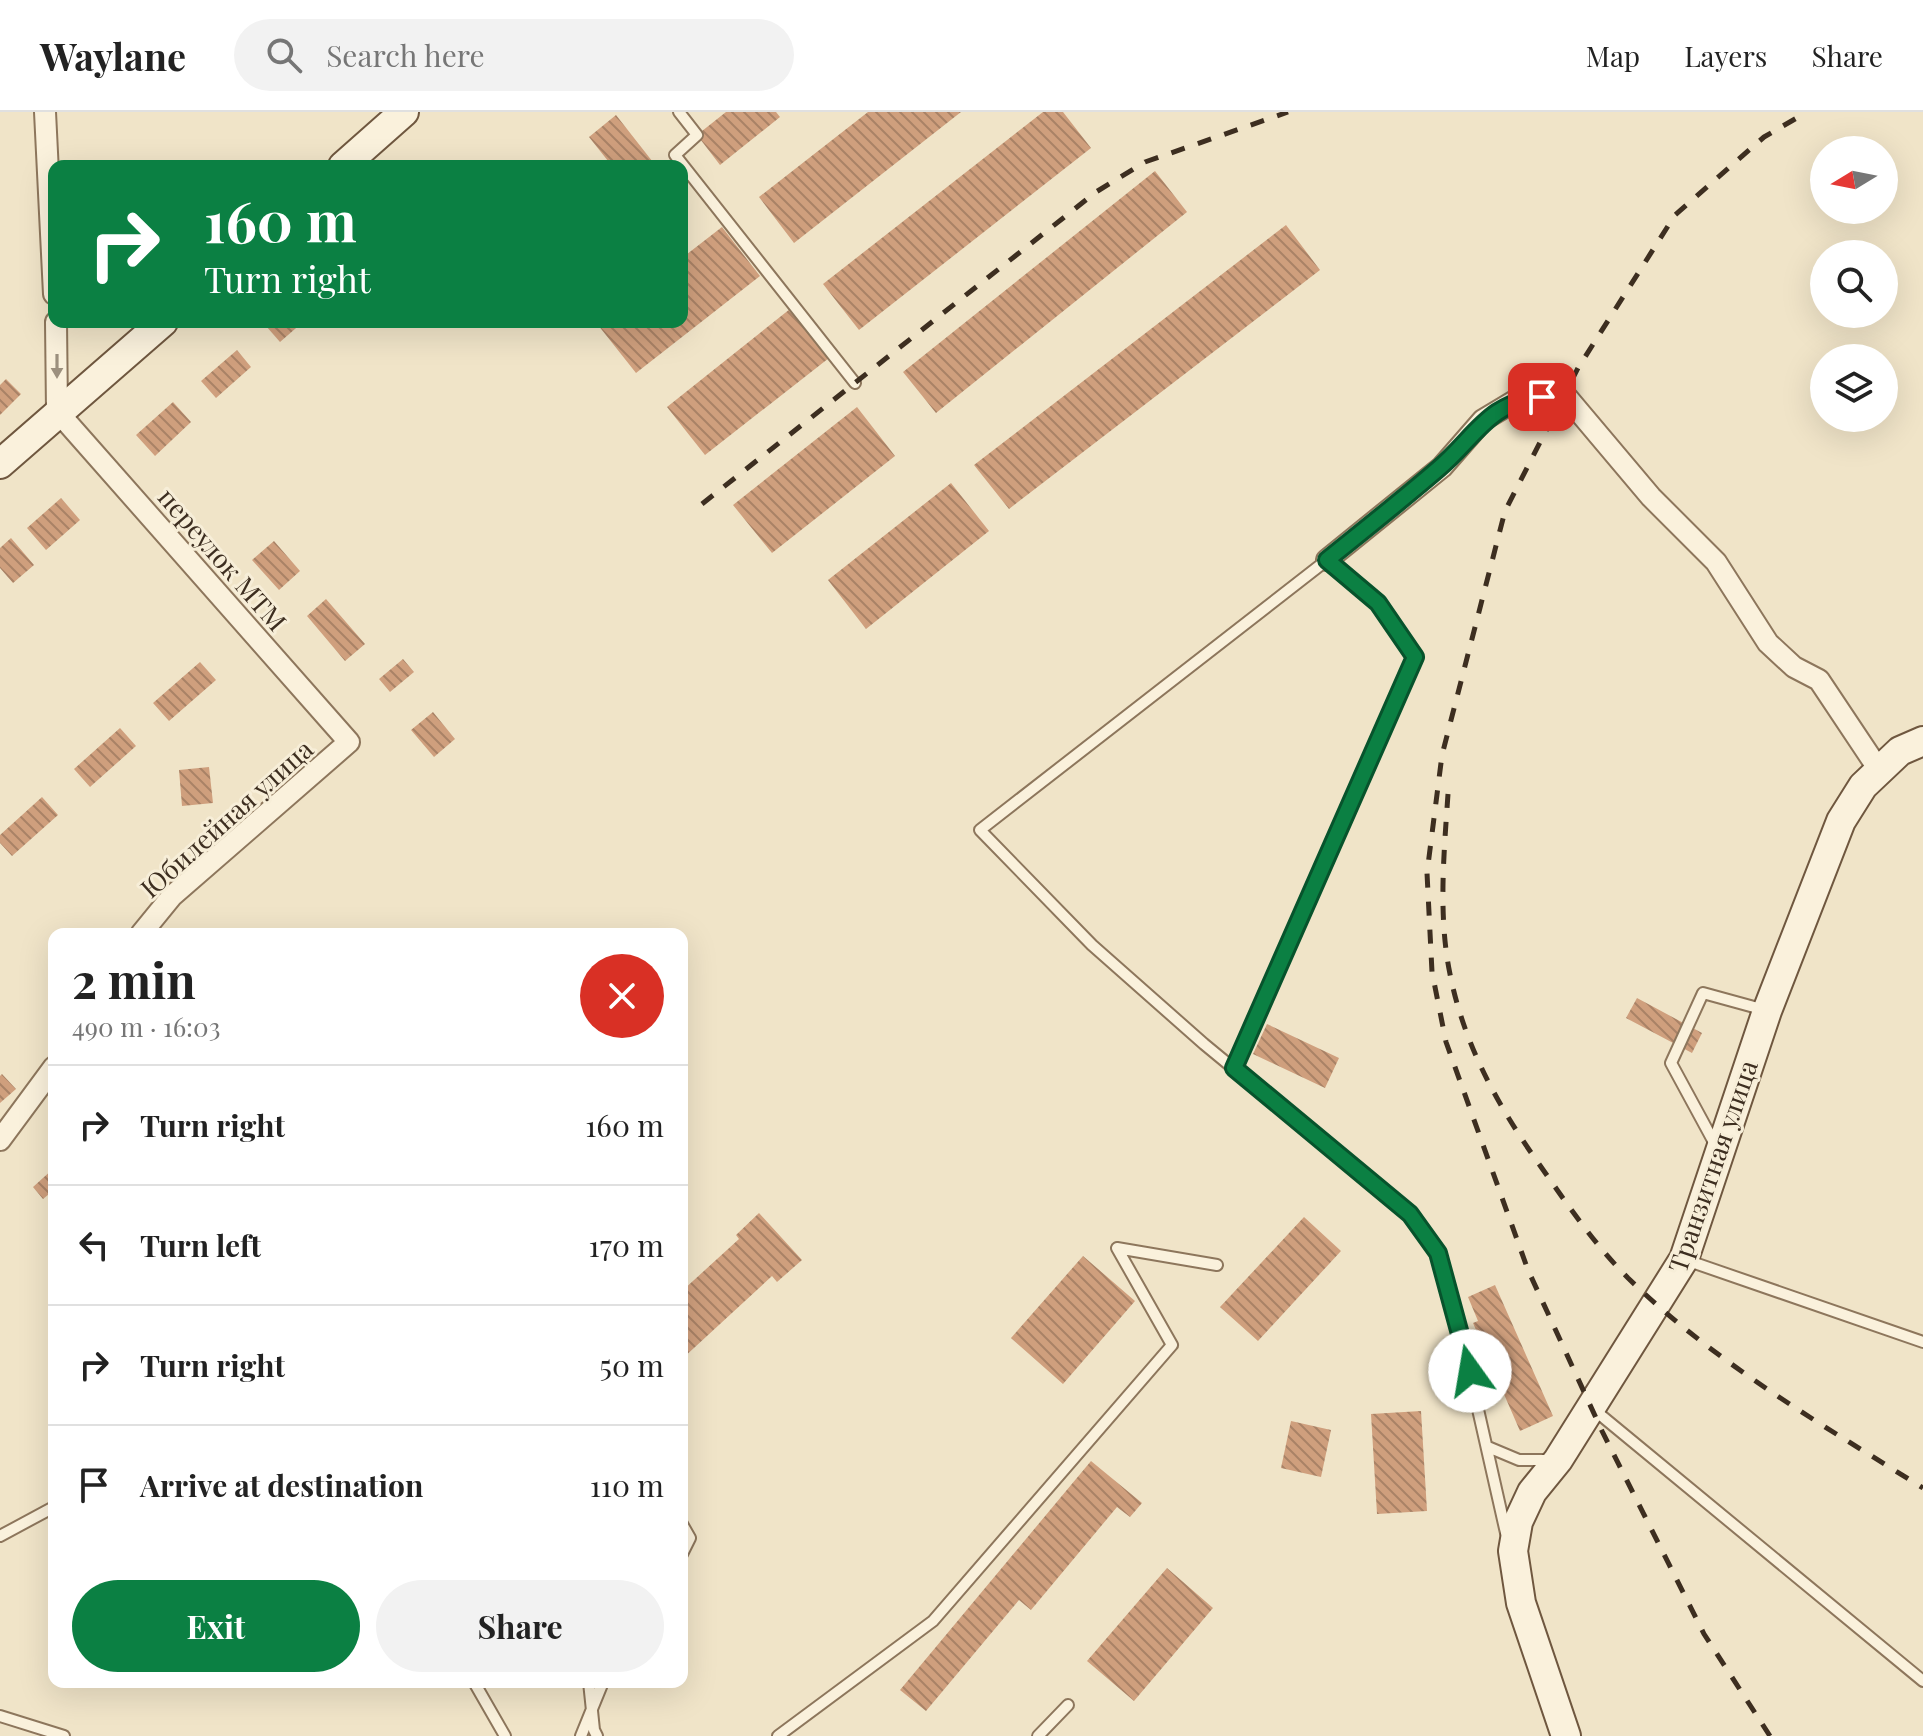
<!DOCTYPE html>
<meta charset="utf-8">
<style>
:root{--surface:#fff;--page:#f2f2f2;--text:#222;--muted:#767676;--line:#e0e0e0;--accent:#0b8043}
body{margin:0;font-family:"Playfair Display",serif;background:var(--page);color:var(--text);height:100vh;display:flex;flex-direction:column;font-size:30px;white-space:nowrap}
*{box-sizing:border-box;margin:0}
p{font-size:26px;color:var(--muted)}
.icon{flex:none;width:44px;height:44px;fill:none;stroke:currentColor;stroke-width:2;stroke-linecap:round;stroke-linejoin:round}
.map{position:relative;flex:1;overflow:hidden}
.drawer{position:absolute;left:48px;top:816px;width:640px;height:760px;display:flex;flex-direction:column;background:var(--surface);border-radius:16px;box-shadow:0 8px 32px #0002}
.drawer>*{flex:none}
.banner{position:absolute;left:48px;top:48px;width:640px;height:168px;border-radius:16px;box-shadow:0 8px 32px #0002;background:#0b8043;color:#fff;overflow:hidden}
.needle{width:52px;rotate:260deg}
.tools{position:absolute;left:1810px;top:24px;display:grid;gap:16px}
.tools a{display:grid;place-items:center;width:88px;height:88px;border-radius:50%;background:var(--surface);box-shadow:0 8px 32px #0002;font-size:40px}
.pin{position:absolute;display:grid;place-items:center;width:68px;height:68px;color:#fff;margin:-34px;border-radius:16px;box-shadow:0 4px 12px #0006}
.me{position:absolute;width:88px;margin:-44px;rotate:347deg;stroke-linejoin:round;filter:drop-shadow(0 0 6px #0008)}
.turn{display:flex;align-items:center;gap:28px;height:168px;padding:0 24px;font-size:36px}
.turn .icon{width:104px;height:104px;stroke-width:2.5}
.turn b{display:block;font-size:56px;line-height:68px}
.round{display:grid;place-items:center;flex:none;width:84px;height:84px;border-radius:42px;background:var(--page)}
.overview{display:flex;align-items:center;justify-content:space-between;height:136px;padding:0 24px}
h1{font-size:48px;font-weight:700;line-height:60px}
.action{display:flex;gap:16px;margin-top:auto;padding:16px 24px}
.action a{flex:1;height:92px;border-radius:48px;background:var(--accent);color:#fff;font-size:32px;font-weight:700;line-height:92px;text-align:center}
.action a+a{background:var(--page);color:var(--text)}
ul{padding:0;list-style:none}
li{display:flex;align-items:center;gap:24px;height:120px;padding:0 24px;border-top:2px solid var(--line)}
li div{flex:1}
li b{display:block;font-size:30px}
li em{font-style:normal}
header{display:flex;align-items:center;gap:48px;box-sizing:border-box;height:112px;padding:0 40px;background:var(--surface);border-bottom:2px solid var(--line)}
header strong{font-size:38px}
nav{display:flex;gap:44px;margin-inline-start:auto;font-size:28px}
.search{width:560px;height:72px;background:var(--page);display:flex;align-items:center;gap:20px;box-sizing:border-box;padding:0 28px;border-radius:44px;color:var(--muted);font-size:30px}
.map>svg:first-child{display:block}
</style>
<header>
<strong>Waylane</strong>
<div class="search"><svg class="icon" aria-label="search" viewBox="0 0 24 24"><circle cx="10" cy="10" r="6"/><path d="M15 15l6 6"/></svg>Search here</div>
<nav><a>Map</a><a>Layers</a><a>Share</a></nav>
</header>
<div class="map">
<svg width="1923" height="1624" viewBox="0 0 1923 1624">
<defs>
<pattern id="building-back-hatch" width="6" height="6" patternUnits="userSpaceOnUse" patternTransform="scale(2)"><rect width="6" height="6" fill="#cf9f7d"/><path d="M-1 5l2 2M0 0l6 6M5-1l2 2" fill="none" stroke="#a98266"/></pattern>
</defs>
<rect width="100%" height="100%" fill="#f0e4c8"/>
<path fill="url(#building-back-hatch)" d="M726 0H776L780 5 720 53 697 23Z
M868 0H961L794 131 759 85Z
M1043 0H1063L1091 36 859 218 823 172Z
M616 3 656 54H612L589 25Z
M1155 59 1187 100 936 301 903 260Z
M1286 113 1320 158 1009 397 974 353Z
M722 115 760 164 636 261 598 213 682 210V146Z
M790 197 829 246 705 343 667 295Z
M270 210H303L280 230 266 214Z
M237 238 251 255 216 286 201 269Z
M6 267 21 282 0 303V273Z
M173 290 191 310 155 344 136 323Z
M857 295 895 344 772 441 733 393Z
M951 371 989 419 866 517 828 468Z
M61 386 80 408 46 438 27 416Z
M11 426 34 453 13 471 0 456V436Z
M274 429 300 459 279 478 252 448Z
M326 487 365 532 345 549 307 504Z
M403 547 414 560 390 580 379 567Z
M200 550 216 568 169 609 153 591Z
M433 600 455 627 434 645 411 618Z
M120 616 136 634 90 675 74 657Z
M209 655 213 691 182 694 179 658Z
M42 685 58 703 12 744 0 731V723Z
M1637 886 1702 921 1692 941 1626 906Z
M1267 912 1339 946 1325 976 1253 942Z
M2 962 16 977 0 991V964Z
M54 1056V1078L43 1087 33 1075Z
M759 1101 802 1148 777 1170 772 1164 682 1247V1179L739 1127 736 1123Z
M1304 1105 1341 1139 1258 1229 1220 1195Z
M1083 1144 1135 1189 1063 1272 1011 1226Z
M1495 1173 1553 1304 1520 1319 1473 1211 1478 1209 1468 1185Z
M1421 1299 1427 1399 1377 1402 1371 1302Z
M1291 1309 1331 1318 1321 1365 1281 1356Z
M1091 1349 1142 1391 1130 1405 1117 1395 1031 1498 1019 1488 926 1599 900 1578Z
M1167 1456 1213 1496 1134 1589 1087 1549Z"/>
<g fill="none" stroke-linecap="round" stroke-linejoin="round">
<defs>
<path id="lane" d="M679 0 697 23 675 43 855 271
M1234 956 1415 545 1378 491 1327 448 980 718 1092 833 1204 932 1410 1102 1438 1141 1458 1209 1506 1421
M1716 1034 1671 951 1703 881 1765 898
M1686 1148 1923 1230
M1592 1296 1923 1569
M1488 1335 1519 1348H1551
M682 1412 690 1426 682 1442
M0 1424 54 1395
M474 1570 505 1624
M589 1570 594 1618 597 1624
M0 1604 64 1624
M581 1624 603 1570
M778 1624 933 1509 1172 1233 1117 1136 1217 1153
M1038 1624 1068 1593"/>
<path id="street" d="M45 0 54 182
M56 210 57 299 349 630 172 784 141 822
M1327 448 1442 355 1483 308 1518 287 1565 283 1651 385 1716 450 1768 531 1794 555 1819 568 1879 658
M0 1028 54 955"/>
<path id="secondary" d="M343 54 404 0
M0 352 163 210
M1566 1624 1521 1491 1513 1439 1518 1410 1532 1380 1558 1348 1684 1147 1767 899 1841 709 1863 674 1900 639 1923 629"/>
</defs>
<use href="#lane" stroke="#8d765c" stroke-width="14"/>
<use href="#street" stroke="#8d765c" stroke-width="24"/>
<use href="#secondary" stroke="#6f573f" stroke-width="32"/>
<use href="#lane" stroke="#faf1dc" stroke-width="10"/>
<use href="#street" stroke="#faf1dc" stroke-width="20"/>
<use href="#secondary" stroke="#faf1dc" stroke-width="28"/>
<path stroke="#3d2e20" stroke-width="5" stroke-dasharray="14 14" stroke-linecap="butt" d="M702 392 1096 80 1145 50 1288 0
M1448 682C1444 741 1438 804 1450 862 1464 933 1498 994 1539 1052 1567 1092 1594 1132 1628 1166 1715 1251 1821 1312 1923 1376
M1770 1624 1704 1522 1602 1319 1528 1158 1446 930 1432 860 1427 761 1442 643 1505 399 1578 256 1675 103 1764 25 1807 0"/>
</g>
<defs><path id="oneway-solid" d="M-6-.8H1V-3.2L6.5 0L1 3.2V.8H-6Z" transform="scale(2)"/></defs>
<use fill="#9c907e" href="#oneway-solid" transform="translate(57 254) rotate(90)"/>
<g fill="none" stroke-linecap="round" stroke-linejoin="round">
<defs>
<path id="route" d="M1470 1259 1438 1141 1410 1102 1234 956 1415 545 1378 491 1327 448C1364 418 1402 388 1438 357 1475 326 1488 290 1542 285"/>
</defs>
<use href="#route" stroke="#07532c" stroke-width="20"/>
<use href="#route" stroke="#0b8043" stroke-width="14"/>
</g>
<g text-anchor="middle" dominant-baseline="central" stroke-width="6" stroke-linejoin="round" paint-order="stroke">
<g font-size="26" fill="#3d2e20" stroke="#f7eed8">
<text transform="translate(223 447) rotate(49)">переулок МТМ</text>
<text transform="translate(226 706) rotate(-42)">Юбилейная улица</text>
<text transform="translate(1712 1054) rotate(-71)">Транзитная улица</text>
</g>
</g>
</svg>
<div class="tools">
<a><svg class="needle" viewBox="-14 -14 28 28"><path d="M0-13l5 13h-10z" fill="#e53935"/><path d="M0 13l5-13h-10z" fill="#767676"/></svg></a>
<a><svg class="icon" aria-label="search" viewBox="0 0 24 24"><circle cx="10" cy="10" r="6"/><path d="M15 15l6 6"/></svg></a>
<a><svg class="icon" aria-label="layers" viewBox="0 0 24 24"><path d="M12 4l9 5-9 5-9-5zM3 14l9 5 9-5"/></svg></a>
</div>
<div class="pin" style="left:1542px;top:285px;background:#d93025"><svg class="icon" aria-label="arrive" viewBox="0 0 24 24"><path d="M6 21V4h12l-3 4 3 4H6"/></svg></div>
<svg class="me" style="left:1470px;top:1259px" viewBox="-20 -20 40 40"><circle r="19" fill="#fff"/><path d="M0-13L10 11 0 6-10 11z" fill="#0b8043"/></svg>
<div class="banner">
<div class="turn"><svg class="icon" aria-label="right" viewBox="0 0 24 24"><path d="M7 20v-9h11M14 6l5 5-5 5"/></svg><div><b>160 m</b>Turn right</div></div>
</div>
<section class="drawer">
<div class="overview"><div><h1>2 min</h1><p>490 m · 16:03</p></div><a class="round" style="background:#d93025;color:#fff"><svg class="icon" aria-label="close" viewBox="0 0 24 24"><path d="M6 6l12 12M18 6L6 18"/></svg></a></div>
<ul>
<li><svg class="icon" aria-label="right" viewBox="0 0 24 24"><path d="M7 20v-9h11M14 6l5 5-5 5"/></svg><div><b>Turn right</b></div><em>160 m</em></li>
<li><svg class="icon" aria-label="left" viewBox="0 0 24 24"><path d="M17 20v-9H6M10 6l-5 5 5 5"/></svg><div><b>Turn left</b></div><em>170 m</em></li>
<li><svg class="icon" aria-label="right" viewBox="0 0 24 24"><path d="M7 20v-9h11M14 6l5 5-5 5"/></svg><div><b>Turn right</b></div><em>50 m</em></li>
<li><svg class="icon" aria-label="arrive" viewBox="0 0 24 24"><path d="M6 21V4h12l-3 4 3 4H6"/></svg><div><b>Arrive at destination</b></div><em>110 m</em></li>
</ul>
<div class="action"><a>Exit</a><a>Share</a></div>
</section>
</div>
